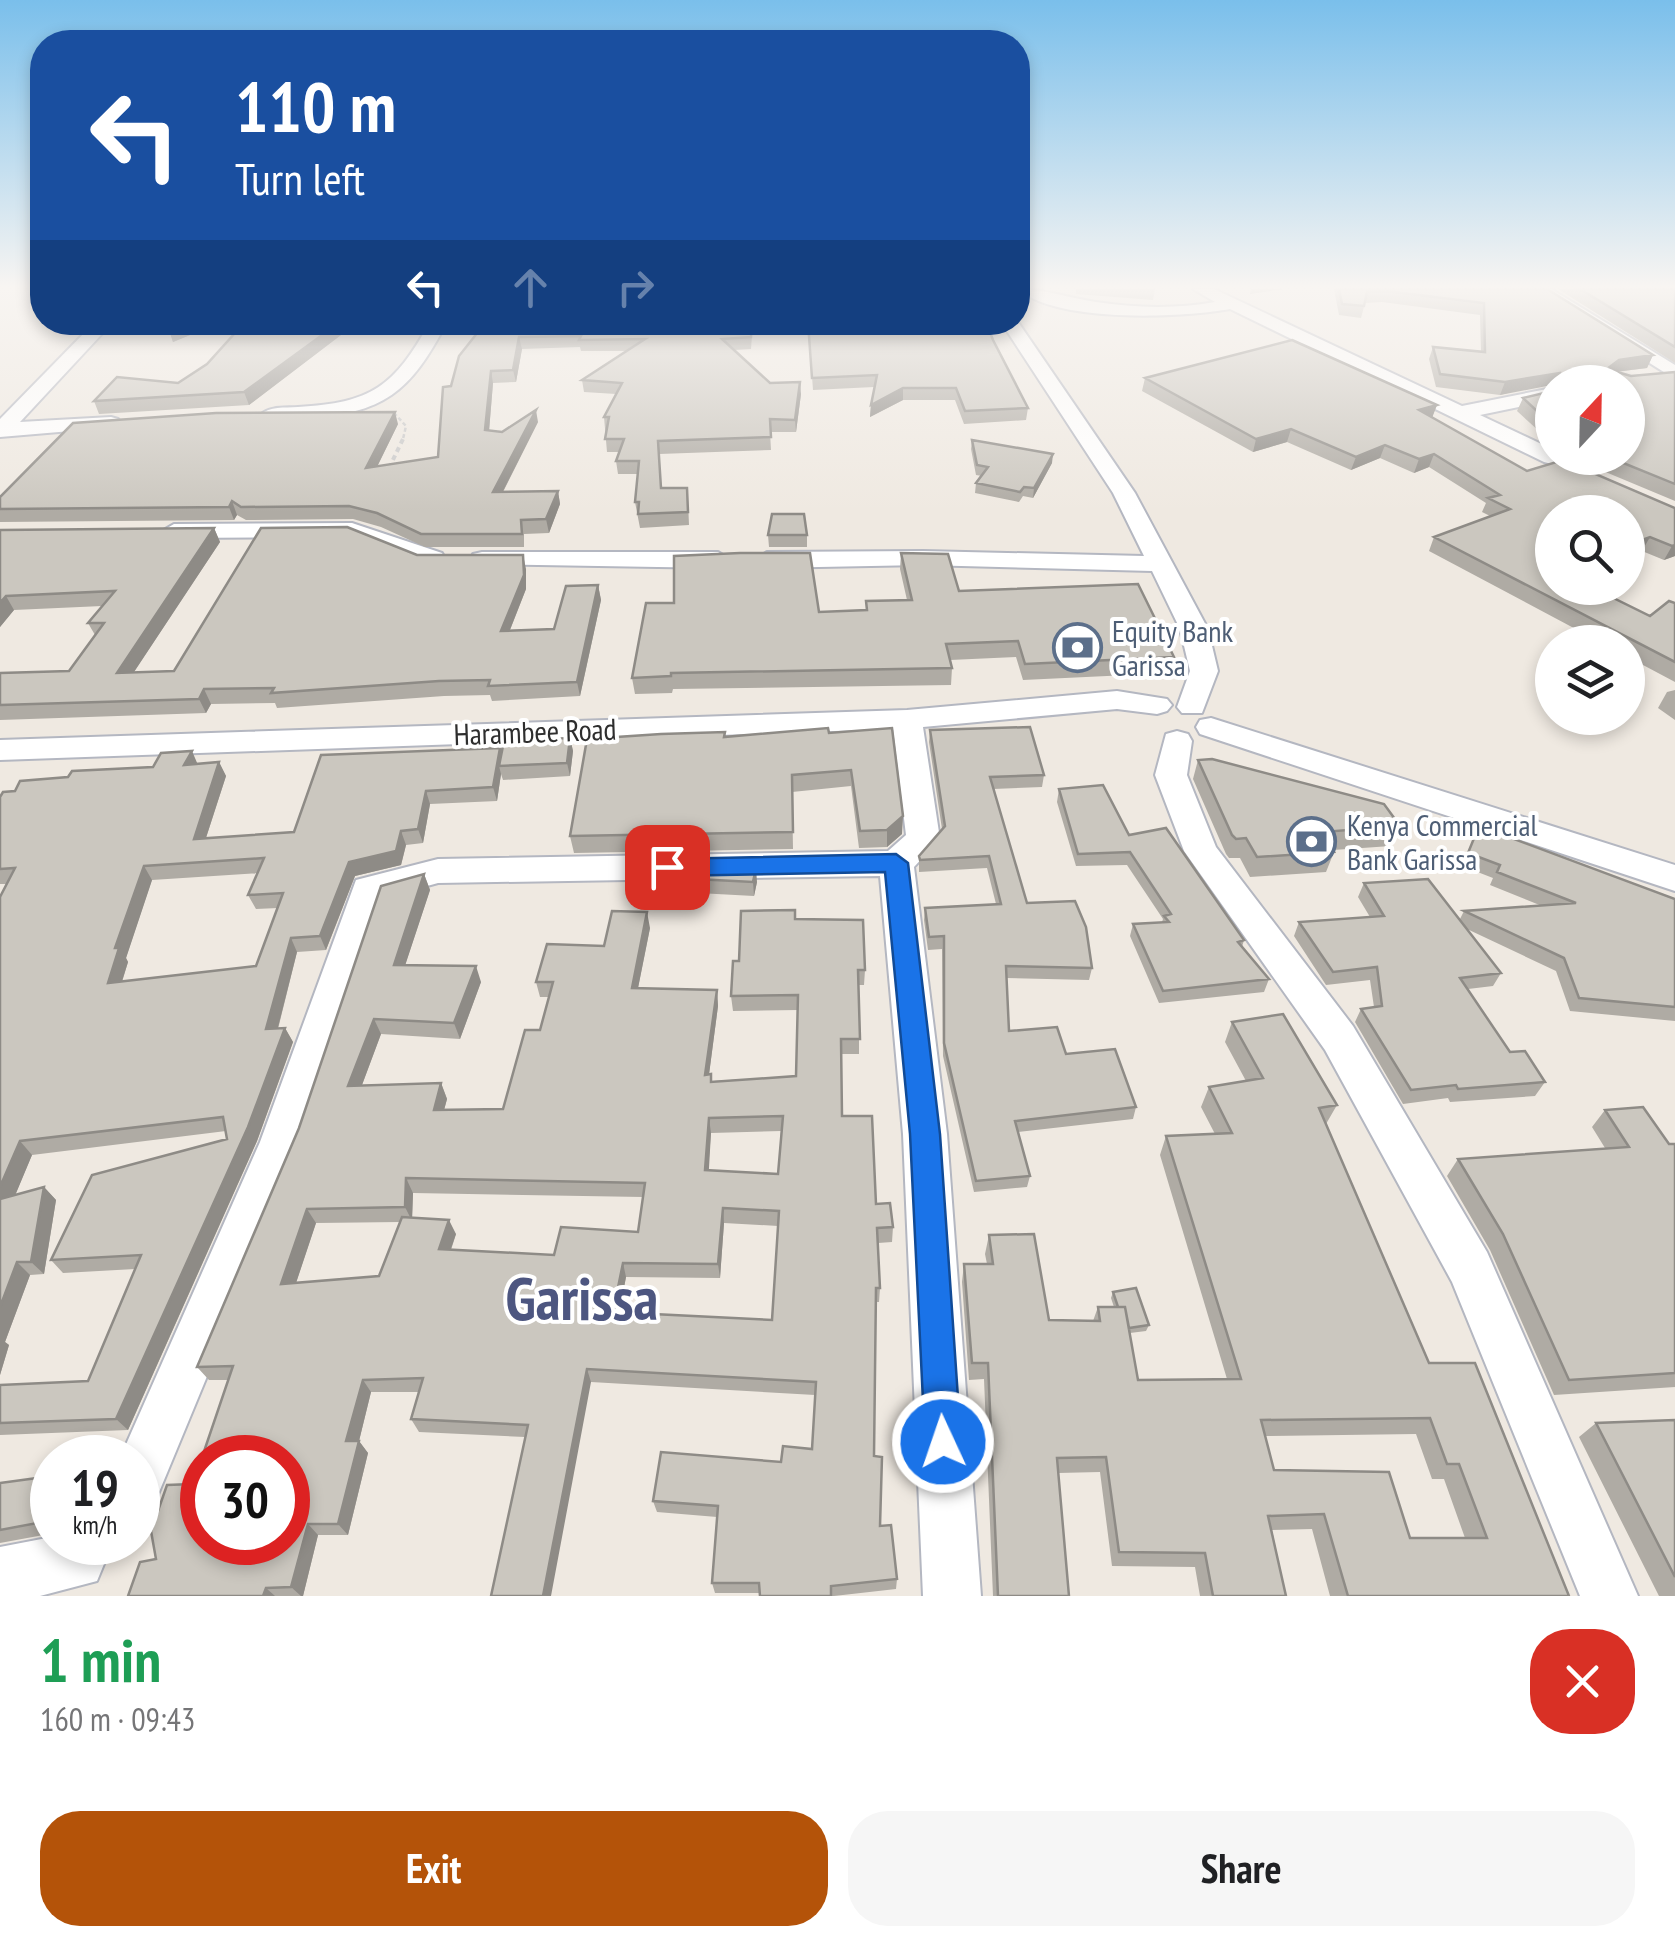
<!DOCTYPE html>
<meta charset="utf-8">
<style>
:root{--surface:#fff;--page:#f6f6f6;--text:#202124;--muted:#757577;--accent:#b45309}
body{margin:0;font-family:"PT Sans Narrow",sans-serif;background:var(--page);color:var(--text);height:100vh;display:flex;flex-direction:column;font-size:38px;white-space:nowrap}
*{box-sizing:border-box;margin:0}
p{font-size:32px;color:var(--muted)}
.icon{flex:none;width:55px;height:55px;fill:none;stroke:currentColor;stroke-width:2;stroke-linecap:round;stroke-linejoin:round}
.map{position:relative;height:1596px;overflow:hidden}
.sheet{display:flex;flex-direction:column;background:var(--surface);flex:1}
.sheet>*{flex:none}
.banner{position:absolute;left:30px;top:30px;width:1000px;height:305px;border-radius:40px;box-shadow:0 5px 15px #0003;background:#1a4fa0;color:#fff;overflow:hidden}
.needle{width:65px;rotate:22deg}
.buttons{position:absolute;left:1535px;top:365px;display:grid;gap:20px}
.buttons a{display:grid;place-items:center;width:110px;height:110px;border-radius:50%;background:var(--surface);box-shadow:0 5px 15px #0003;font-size:50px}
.speed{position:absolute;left:30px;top:1435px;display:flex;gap:20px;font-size:50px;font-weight:700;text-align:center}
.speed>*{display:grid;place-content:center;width:130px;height:130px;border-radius:50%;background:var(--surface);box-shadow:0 5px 15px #0003;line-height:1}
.speed small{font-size:25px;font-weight:400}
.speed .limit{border:15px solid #d22;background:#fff;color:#111}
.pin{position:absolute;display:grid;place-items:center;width:85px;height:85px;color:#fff;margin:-42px;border-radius:20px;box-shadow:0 5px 15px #0006}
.me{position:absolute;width:110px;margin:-55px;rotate:357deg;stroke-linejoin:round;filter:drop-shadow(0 0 8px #0008)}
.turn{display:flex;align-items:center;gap:35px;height:210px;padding:0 40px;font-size:45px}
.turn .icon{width:130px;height:130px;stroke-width:2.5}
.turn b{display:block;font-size:70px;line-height:85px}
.lanes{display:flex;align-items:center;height:95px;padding:0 40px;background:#0003;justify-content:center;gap:50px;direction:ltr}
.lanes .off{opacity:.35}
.round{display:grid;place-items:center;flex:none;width:105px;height:105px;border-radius:40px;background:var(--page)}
.summary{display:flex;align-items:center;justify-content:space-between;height:170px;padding:0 40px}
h1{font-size:60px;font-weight:600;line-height:75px;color:#1e9e55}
.action{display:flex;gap:20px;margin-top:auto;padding:20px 40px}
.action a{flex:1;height:115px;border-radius:40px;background:var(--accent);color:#fff;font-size:40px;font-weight:600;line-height:115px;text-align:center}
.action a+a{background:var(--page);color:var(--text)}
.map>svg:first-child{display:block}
</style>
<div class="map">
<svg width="1675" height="1596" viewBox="0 0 1675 1596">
<rect width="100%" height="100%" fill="#efe9e1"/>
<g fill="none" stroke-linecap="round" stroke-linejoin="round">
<defs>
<path id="minor" d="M1018 289C1045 289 1069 298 1096 302 1135 308 1176 309 1215 302L1193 289H1214L1462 406 1552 388V400L1480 415 1552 449V458H1563L1552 464 1544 462 1230 309C1180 318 1057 323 1018 289Z
M1532 289H1551L1675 365V379Z
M95 322H113L20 422 111 417 118 419 121 423 118 427 0 437V419Z
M430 322H447C410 393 384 413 304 419 289 420 271 425 260 415 270 406 284 408 298 407 371 403 394 387 430 322Z
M1001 322H1018L1135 493 1208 629 1218 671 1202 713H1182L1177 707 1190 671 1180 629 1152 571 923 565 767 568 754 560 767 552 923 551 1144 556 1113 493Z
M352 523 442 553 445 558 442 563 433 565 403 559 352 537 174 538 162 531 174 524Z
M482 552H718L731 560 718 568 473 564 470 559 473 554Z
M1117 691 1167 699 1172 705 1167 711 1157 714 1117 709 923 727 940 839 914 867 947 1134 981 1596H923L903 1134 880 876 438 883 384 898 304 1142 157 1497 138 1505V1458H120L260 1142 356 880 438 859 888 851 906 835 893 729 0 760V740L907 710Z
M1211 718 1675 865V891L1200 734 1196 727 1200 720Z
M1177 731 1188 734 1192 741 1187 775 1216 847 1353 1026 1487 1252 1638 1596H1580L1452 1282 1325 1050 1184 851 1155 775 1166 734Z
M52 1537V1542H113L97 1581 40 1596H0V1547Z"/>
</defs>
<use href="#minor" stroke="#b4b7c1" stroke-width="4"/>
<path stroke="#c9c9c9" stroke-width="2.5" stroke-dasharray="4 2.5" stroke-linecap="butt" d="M394 413 406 426 403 439"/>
<path stroke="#c9c9c9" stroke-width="4" stroke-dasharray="5 4" stroke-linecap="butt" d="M389 468 404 437"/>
<use href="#minor" fill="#fff" fill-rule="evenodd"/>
</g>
<path fill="#afaba4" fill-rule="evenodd" d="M1076 289H1155L1153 300 1076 294Z
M1334 289H1547L1653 355 1647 368 1616 372 1631 376 1675 372V501L1572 458H1628V382H1552L1500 395 1436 387 1429 359 1433 347 1481 351 1480 315 1382 302 1365 303 1361 318 1339 315Z
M1558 289H1675V363Z
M137 322H358L249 405 99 414 94 401 178 383 207 364 237 331 190 335 173 342 168 326 139 327Z
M486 322H753L751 349 734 350 770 383 801 394 796 432H770L771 450 659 454 661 488 688 501 689 525 640 528 635 502 638 474H618L616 461 619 452H607L604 417 616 394 584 392 582 380 627 351H581L580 347 522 349 516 382 493 383 489 431 502 432 538 422 503 492 558 491 560 504 549 533 524 534V547H425L381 527 353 519 246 520 237 515 234 520 0 522V497L398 424 377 467 438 457 451 386Z
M808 322 993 340 1028 408 1026 420 964 424 955 400H903L870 417 871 405 874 387 813 390Z
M1145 378 1437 405 1432 417 1527 471 1675 508V556L1664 560 1642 551 1628 512 1552 588 1650 616 1675 603V682L1628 657V642H1600L1429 551 1434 537 1490 516 1482 512 1486 503 1429 467 1414 473 1380 458 1351 470 1287 442 1253 452 1142 391Z
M1552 392V443L1517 411 1523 398Z
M972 440 1052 463 1033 498 1023 496 1019 502 975 493 976 483 982 476 976 475 971 449Z
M214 528 220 542 134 672 174 671 417 555 526 569V589L510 630 554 629 598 585 601 600 580 696 492 701 490 695 444 696 277 708 275 703 211 704 206 713 0 720V673L69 671 95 635 88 623 102 606 14 610 0 627V530Z
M768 535H807V547H769Z
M901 553 959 591 1174 657 1170 673 1023 680 1016 657 950 660 952 668 951 685 673 689 672 693 635 694 632 678 819 612 866 610V601L907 600 900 569Z
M1675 690V720L1658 708 1667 692Z
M930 730 1044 775 1042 787 993 789 1027 903 1092 968 1089 980 1006 978 1009 1031 1066 1054 1136 1107 1133 1119 1018 1132 1030 1176 1027 1187 974 1192 943 1056 942 949 928 950 924 920 925 908 996 904 987 868 919 872V856L942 829 929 742Z
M829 733 902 834 887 847 859 848 851 786 792 792 793 849 574 853 570 836 725 737Z
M570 738 573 751 570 776 503 780 501 774 497 801 430 804 423 843 406 845 401 865 355 876 326 950 297 952 278 1029 285 1028 293 1042 257 1141 128 1430 0 1435V1385L88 1381 135 1269 63 1273 51 1260 227 1139 226 1131 32 1155 15 1195 44 1187 56 1200 44 1274 30 1275 5 1342 9 1345 0 1375V897L7 884H0V797L198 764 219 762 226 776 206 838 294 832 501 755ZM258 873 248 895 256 909 278 908 256 966 122 982 128 962 126 958 152 880Z
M1198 760 1400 826 1391 846 1333 850 1334 852 1326 872 1250 877 1240 858H1229L1226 854 1193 779Z
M1059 789 1129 835 1244 940 1242 947 1269 979 1264 992 1159 1003 1130 936 1133 924 1162 922 1163 919 1127 865 1076 866 1057 802Z
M1479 826 1675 899V1021L1570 1011 1556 971 1467 929 1501 973 1493 986 1468 989 1510 1052 1545 1082 1535 1096 1450 1102 1448 1098 1403 1104 1355 1022 1361 1009 1374 1007 1370 980 1326 985 1294 936 1299 922 1370 917 1358 897 1364 883 1460 919 1464 911 1542 906 1490 885 1493 878 1462 866Z
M424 874 430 890 405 965 481 982 460 1039 381 1034 362 1085 441 1083 447 1099 444 1110 503 1109 540 1030 549 997H540L536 982 604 946 650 928 638 988 717 990 718 1006 709 1074H711L712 1081 796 1076 798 1010 733 1011 731 996 739 961 795 919 865 970 864 985H859V1054H841L842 1116 876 1204 893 1227 892 1242 878 1243 880 1288 879 1302H876L874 1456 880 1526 897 1579 896 1589 834 1596H760L759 1593H715L712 1583 717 1517 657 1512 653 1501 781 1462 812 1449 815 1395 591 1382 525 1437 419 1432 411 1419 419 1392H371L359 1441 368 1453 348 1535H318L303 1596H128L156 1559 193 1484 228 1380H209L197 1367ZM781 1131 778 1174 708 1170 711 1133ZM413 1193 643 1197 638 1232 554 1255 451 1250 456 1234 412 1218ZM400 1222 379 1276 296 1283 316 1223ZM724 1223 778 1226 772 1320 619 1312 626 1277 720 1278Z
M696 879 757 882 754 896 698 893Z
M1232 1022 1337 1105 1326 1124 1429 1363 1569 1596H1330L1312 1529 1272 1530 1286 1596H1200L1195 1567 1112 1566 1100 1472 1058 1473 1069 1596H993L984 1379 969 1380 962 1282 964 1264H987L985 1254 989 1235 1049 1320 1093 1321 1098 1307H1114L1111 1298 1113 1292 1149 1325 1146 1331 1130 1333 1138 1380 1227 1379 1160 1155 1166 1136 1215 1134 1201 1107 1209 1087 1246 1081 1225 1042ZM1416 1434 1432 1479H1444L1465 1538H1410L1274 1470 1265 1436Z
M1605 1110 1669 1144H1675V1387L1554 1395 1490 1250 1447 1176 1458 1159 1605 1148 1592 1127Z
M1675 1420V1596H1659L1579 1437 1596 1423Z
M52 1476V1536L49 1534 0 1543V1483Z"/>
<path fill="#8e8b86" d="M1251 289H1283L1250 294Z
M204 322H250L253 330 190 335 173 342 169 330 186 324Z
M340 322H358L249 405 244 392Z
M519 337 522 349 516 382 513 370Z
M1653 355 1647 368 1614 372 1607 369 1619 360Z
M491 371 493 383 488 443 485 430Z
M1560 373 1555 382H1552V385L1500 395 1505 382Z
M800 382 801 394 796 432 795 420Z
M903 388V400L870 417 871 405Z
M1437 405 1432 418 1419 410Z
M536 410 538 422 496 505 493 492Z
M395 412 398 424 370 481 366 468Z
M1291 429 1287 442 1253 452 1256 439Z
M1385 445 1380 458 1351 470 1356 457Z
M1053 454 1052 463 1033 498 1034 488Z
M1434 454 1429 467 1414 473 1419 459Z
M558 491 560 504 549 533 546 519Z
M232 501 237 515 234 520 229 507Z
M214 528 220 542 124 687 117 673Z
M1650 537 1642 551 1628 557V545Z
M1675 545V556L1664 560 1672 546Z
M523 555 526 569V589L504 645 501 631Z
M598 585 601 600 580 696 577 682Z
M6 596 14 610 0 627V603Z
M204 689 211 704 206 713 199 699Z
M570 738 573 751 570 776 567 763Z
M500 748 503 762 499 766 501 774 497 801 493 787Z
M192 751 198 765H184Z
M219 762 226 776 201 853 194 839Z
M426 791 430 804 423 843 418 829Z
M903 816 902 834 887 847V830Z
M401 831 406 845 401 865 355 876 326 950 320 936 349 862Z
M144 866 152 880 126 958 128 962 117 997 108 983 115 948Z
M756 868 757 882 754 896 753 882Z
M424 874 430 890 400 981 394 965Z
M647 912 650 928 635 1003 632 988Z
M291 938 297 952 274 1043 266 1029Z
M476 966 481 982 460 1039 454 1023Z
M717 990 718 1006 707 1090 705 1075Z
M374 1019 381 1034 356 1101 348 1086Z
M285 1028 293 1042 257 1141 128 1430 116 1419Z
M441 1083 447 1099 440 1125 434 1110Z
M709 1118 711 1133 708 1185 705 1170Z
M20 1141 32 1155 7 1215 0 1208V1187Z
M406 1178 413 1193 412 1221 405 1207Z
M44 1187 56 1200 44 1274 31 1262Z
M723 1208 724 1223 720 1278 718 1264Z
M307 1209 316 1223 291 1298 281 1284Z
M449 1220 456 1234 446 1263 439 1249Z
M17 1262 30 1275 5 1342 9 1345 0 1375V1307Z
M623 1263 626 1277 617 1325 613 1312Z
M587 1369 591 1382 551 1596H543Z
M363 1380 371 1392 359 1441 368 1453 348 1535 338 1524 346 1441Z
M308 1524 318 1535 303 1596H301L291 1587Z
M266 1588 275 1596H263Z"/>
<path fill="#cbc7bf" stroke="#8e8b86" stroke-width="2.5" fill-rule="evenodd" d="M1339 289H1547L1653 355 1619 360 1607 369 1631 376 1675 372V484L1611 458H1628V382H1560V373L1505 382 1440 374 1433 347 1485 352 1484 303 1386 291 1367 292 1364 306 1342 304Z
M1580 289H1675V347Z
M166 322H204L186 324 169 330Z
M245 322H340L244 392 94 401 117 377 178 383 207 364Z
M486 322H752L751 337 722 339 770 383 800 382 795 420 770 419 771 437 658 441 661 488H687L688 512 638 514 639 502H635L639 461H616L624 439H605L609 417H604L622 383 582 380 645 339 579 340 581 336 519 337 513 370 491 371 485 430 502 432 536 410 493 492 558 491 546 519 521 520 522 534H421L377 513 349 506 241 507 232 501 229 507 0 509V497L73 423 216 413 395 412 366 468 438 457 443 387 451 386 459 356Z
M808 322H986L993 340 1028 408 965 411 956 388H903L871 405 877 375 812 378Z
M1292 340 1437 405 1419 410 1527 471 1563 460 1675 508V545L1672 546 1650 537 1628 545V512H1552V588H1593L1650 616 1669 601 1675 603V662L1434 537 1510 509 1488 498 1500 495 1434 454 1419 459 1385 445 1356 457 1291 429 1256 439 1145 378Z
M1552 391V425L1523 398Z
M972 440 1053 454 1034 488 1024 487 1020 492 976 483 988 467 977 465Z
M772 514H804L807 535H768Z
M347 527 417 555H523L524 575 501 631 554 629 566 586 598 585 577 682 488 686 490 680 439 681 271 693 274 688 204 689 199 699 0 705V673L69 671 104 623H88L115 591 6 596 0 603V530L214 528 117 673 174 671 261 528Z
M740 553H810L819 612 867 610 866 601 912 600 901 553 948 554 959 591 1138 584 1174 657 1025 664 1018 641 946 644 952 668 671 673V676L632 678 646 603H674V556Z
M1030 727 1044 775 990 777 1027 903 1075 901 1086 927 1092 968 1006 966 1009 1031 1057 1027 1066 1054 1115 1049 1136 1107 1015 1121 1030 1176 976 1181 944 1043V936L929 937 925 908 1001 904 989 856 920 860 919 856 945 826 930 730Z
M828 728 829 733 892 728 903 816 887 830 860 831 851 770 792 775 793 832 570 836 587 739 661 734 725 732 724 737Z
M570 738 567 763 499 766 504 741Z
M500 748 493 787 426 791 418 829 401 831 396 851 349 862 320 936 291 938 266 1029 285 1028 248 1127 116 1419 0 1423V1385L88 1381 141 1255 51 1260 92 1175 227 1139 223 1117 20 1141 0 1187V897L15 868 0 869V797L3 792 15 791 20 781 68 777 72 771 153 767 161 753 192 751 184 765 219 762 194 839 294 832 321 755ZM264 858 248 895 283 893 256 966 108 983 119 948H115L144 866Z
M1212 759 1384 804 1400 826 1322 832 1334 852 1257 857 1246 838 1236 839 1232 835 1198 760Z
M1103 785 1129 835 1166 828 1244 940 1238 942 1269 979 1163 991 1133 924 1169 922 1164 916 1171 914 1130 852 1078 854 1059 789Z
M1479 826 1675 899V1007L1579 998 1564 958 1464 911 1576 903 1497 872 1500 865 1468 853Z
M756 868 753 882 696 879 698 869Z
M424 874 394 965 476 966 454 1023 374 1019 348 1086 441 1083 434 1110 503 1109 525 1030H540L553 982H536L547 944 604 946 612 911 647 912 632 988 717 990 705 1075 711 1074V1082L796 1076 798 995 731 996 733 961H739L741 911 795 910V919L863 920 865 970H858L860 1039H841L842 1116H872L876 1204 890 1203 893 1227 877 1228 880 1288H876L874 1456 882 1457 880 1526 891 1525 897 1579 831 1586V1596H760L759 1583H712L718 1506 653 1501 661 1452 781 1462 783 1446 812 1449 816 1382 587 1369 543 1596H491L528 1425 411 1419 423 1378 363 1380 346 1441H359L338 1524H308L291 1587 266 1588 263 1596H128L140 1562 156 1559 151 1531 167 1485 193 1484 233 1366 197 1367 299 1128 381 886ZM783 1116 778 1174 705 1170 709 1118ZM406 1178 645 1183 638 1232 561 1227 554 1255 439 1249 449 1220 402 1217 379 1276 281 1284 307 1209 405 1207ZM723 1208 779 1211 772 1320 613 1312 623 1263 718 1264ZM202 1458H288V1542H202Z
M1428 879 1501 973 1460 978 1510 1052 1525 1051 1545 1082 1458 1089 1456 1085 1411 1090 1361 1009 1382 1006 1377 967 1333 972 1299 922 1384 916 1364 883Z
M1283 1014 1337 1105 1319 1108 1429 1363H1475L1569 1596H1348L1324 1514 1268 1516 1286 1596H1213L1205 1553 1119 1552 1106 1457 1057 1458 1069 1596H998L988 1363H972L964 1264H993L989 1235 1034 1234 1049 1320 1100 1321 1098 1307H1125L1138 1380 1241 1379 1166 1136 1232 1133 1209 1087 1263 1078 1232 1022ZM1430 1418 1447 1464H1459L1487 1538H1410L1389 1472 1274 1470 1261 1420Z
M1643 1107 1669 1144H1675V1373L1569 1380 1503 1234 1458 1159 1629 1147 1605 1110Z
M44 1187 31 1262H17L0 1307V1199Z
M1136 1288 1149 1325 1129 1328 1125 1307H1118L1113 1292Z
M1675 1420V1577L1596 1423Z
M52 1476V1528H41L37 1523 0 1530V1483Z"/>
<linearGradient id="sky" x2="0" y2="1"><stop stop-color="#7abfeb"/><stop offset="0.56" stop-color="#f8f5f2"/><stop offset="1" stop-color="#f8f5f2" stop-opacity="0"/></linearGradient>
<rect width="1675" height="512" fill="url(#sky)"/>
<path fill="#1a73e8" stroke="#114b97" stroke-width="2.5" d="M896 854 908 863 940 1134 961 1442 956 1455 943 1460 930 1455 925 1442 910 1134 885 872 667 876 655 867 667 859Z"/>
<defs>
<symbol id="bank-ring" viewBox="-11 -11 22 22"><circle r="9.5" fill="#fff" stroke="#5c6f8a" stroke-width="1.5"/><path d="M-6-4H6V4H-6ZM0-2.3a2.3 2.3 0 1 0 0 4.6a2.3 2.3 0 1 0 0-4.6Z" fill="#5c6f8a"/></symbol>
</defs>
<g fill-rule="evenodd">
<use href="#bank-ring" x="1050" y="620" width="55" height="55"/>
<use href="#bank-ring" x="1284" y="814" width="55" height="55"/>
</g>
<g text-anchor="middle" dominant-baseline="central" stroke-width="8" stroke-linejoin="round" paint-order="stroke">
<g font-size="30" fill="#4e5e75" stroke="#fff" text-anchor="start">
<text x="1112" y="630">Equity Bank<tspan x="1112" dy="34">Garissa</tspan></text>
<text x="1347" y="824">Kenya Commercial<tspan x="1347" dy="34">Bank Garissa</tspan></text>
</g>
<g font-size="30" fill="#2e2e2e" stroke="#fff">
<text transform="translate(535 731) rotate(-2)">Harambee Road</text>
</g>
<g font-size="60" font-weight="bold" fill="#4d5680" stroke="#fff">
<text x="582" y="1298">Garissa</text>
</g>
</g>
</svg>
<div class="buttons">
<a><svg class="needle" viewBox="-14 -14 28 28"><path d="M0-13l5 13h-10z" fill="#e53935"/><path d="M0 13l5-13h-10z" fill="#757577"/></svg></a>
<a><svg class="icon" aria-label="search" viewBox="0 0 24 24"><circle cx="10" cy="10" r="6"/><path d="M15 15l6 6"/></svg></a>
<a><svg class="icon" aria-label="layers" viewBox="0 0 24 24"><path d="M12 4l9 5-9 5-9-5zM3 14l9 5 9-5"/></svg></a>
</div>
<div class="speed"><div>19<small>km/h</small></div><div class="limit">30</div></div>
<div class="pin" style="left:667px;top:867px;background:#d93025"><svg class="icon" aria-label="arrive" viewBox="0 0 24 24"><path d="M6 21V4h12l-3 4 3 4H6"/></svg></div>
<svg class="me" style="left:943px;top:1442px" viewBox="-20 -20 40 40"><circle r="17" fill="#1a73e8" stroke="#fff" stroke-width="3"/><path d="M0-11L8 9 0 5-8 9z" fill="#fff"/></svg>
<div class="banner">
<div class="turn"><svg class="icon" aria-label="left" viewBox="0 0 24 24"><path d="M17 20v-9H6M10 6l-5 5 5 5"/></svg><div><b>110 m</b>Turn left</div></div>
<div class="lanes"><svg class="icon" aria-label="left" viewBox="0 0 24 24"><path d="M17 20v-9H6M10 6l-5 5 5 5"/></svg><svg class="icon off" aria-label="ahead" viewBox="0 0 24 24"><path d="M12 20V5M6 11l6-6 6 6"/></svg><svg class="icon off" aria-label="right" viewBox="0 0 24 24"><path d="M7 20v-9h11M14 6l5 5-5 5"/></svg></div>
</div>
</div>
<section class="sheet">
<div class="summary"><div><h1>1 min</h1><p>160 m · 09:43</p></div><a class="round" style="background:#d93025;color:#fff"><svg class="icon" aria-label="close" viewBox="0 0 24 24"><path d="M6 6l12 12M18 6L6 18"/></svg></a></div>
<div class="action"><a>Exit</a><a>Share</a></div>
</section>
